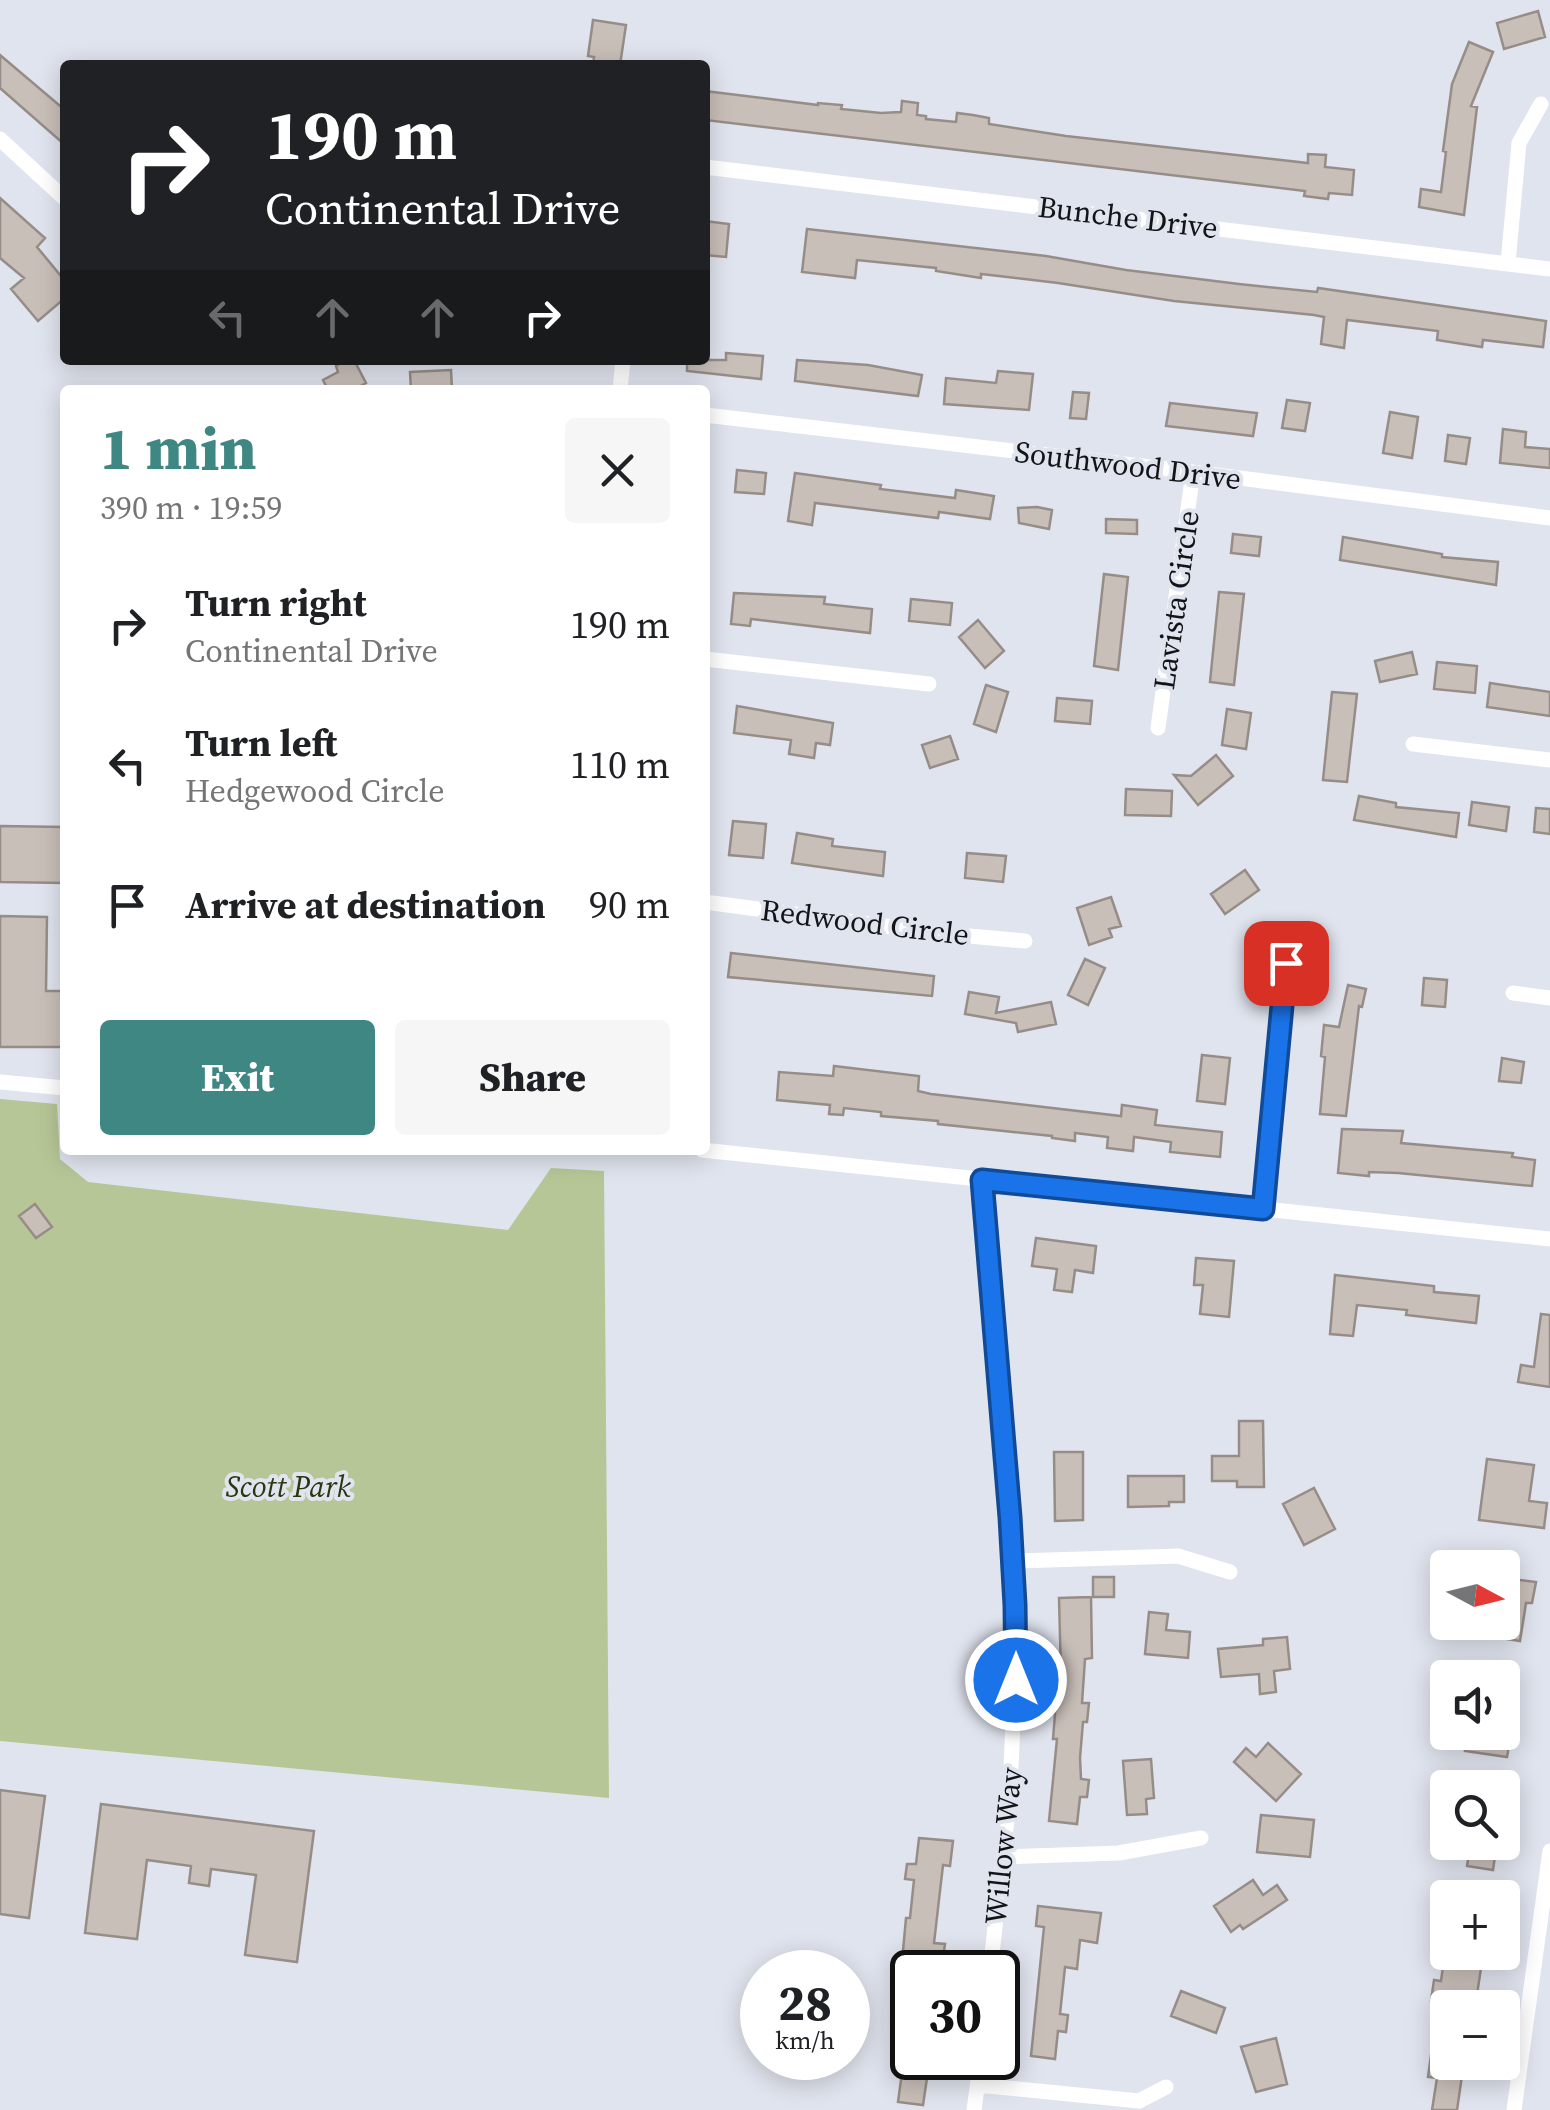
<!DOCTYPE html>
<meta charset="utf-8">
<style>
:root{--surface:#fff;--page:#f6f6f6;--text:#202124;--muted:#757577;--accent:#3f8783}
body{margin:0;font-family:"Source Serif 4",serif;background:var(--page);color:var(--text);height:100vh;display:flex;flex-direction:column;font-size:38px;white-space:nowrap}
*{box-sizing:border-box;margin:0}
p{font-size:32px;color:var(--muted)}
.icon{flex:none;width:55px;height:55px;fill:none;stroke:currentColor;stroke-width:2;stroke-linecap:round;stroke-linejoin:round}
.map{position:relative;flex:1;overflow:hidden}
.sheet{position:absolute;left:60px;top:385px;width:650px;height:770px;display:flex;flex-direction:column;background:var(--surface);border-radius:10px;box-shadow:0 5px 25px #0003}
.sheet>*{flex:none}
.guide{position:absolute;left:60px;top:60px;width:650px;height:305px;border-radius:10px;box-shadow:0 5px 25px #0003;background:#202124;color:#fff;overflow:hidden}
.needle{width:65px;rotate:97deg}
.controls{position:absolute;left:1430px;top:1550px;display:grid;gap:20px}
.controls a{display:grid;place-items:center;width:90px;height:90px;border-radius:10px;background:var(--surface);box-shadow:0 5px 25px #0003;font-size:50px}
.speed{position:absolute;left:740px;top:1950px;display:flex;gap:20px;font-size:50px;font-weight:700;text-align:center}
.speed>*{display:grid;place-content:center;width:130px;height:130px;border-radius:50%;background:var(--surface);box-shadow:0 5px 25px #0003;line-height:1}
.speed small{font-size:25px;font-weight:400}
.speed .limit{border:5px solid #111;border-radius:15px;background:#fff;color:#111}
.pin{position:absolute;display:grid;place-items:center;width:85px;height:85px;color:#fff;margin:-42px;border-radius:20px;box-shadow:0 5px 15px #0006}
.me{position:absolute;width:110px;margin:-55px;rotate:0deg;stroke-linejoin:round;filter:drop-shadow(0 0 8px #0008)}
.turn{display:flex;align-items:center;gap:35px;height:210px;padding:0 40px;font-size:45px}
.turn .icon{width:130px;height:130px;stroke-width:2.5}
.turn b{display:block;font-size:70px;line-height:85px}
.lanes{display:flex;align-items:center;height:95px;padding:0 40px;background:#0003;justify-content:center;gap:50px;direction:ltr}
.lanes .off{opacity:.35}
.round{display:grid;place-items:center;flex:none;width:105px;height:105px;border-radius:10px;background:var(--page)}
.head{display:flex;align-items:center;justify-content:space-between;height:170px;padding:0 40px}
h1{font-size:60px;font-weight:800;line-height:75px;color:var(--accent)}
.button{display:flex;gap:20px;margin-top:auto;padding:20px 40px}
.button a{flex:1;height:115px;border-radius:10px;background:var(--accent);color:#fff;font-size:40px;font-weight:800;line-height:115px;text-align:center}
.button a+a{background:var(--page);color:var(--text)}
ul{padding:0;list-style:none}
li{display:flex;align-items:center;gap:30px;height:140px;padding:0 40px}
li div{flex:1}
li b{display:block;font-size:38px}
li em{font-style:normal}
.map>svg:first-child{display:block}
</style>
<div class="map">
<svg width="1550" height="2110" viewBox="0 0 1550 2110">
<rect width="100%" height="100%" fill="#e0e4ee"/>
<path fill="#b7c697" d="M0 1099 57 1104 60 1159 88 1182 508 1230 551 1168 604 1171 609 1798 0 1741Z"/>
<path fill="#c9bfb9" stroke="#978d88" stroke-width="2.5" d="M1538 11 1545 37 1504 49 1497 23Z
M593 20 626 25 620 65H593L594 57 588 56Z
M1469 42 1493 52 1471 106 1477 107 1464 215 1419 207 1421 189 1441 192 1446 152 1443 151 1452 84Z
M0 55 65 110V145L0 88Z
M705 91 818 105V103L842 105 841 109 881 113 901 112 902 101 918 103 917 115 926 116V119L956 122 957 113 973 115 989 118V124L1066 136 1308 163V154L1326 155 1325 167 1354 170 1352 195 1329 193 1328 199 1304 196 1305 191 705 120Z
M0 198 45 238 37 247 65 281V298L38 321 11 289 24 278 0 258Z
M705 221 729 224 726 257 705 255Z
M807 229 1046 256 1126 270 1239 284 1317 292 1318 288 1546 321 1543 347 1483 340 1482 347 1437 340 1438 331 1347 320 1344 348 1321 344 1324 317 1314 315 1174 301 1058 283 981 274V278L936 271V268L857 260 855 278 802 272Z
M726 353 763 356 761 379 687 371V360H726Z
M346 360H354L366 383 353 390H328L323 380 338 372 336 366Z
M797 360 868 365 922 375 918 396 795 381Z
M451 370 452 390H411L410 372Z
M998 371 1033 374 1029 410 944 404 946 378 996 383Z
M1073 392 1089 393 1086 419 1070 418Z
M1287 400 1310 403 1305 431 1282 428Z
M1170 403 1257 413 1253 436 1166 426Z
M1390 412 1418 417 1412 458 1383 453Z
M1503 429 1526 432 1525 447 1550 449V468L1500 463Z
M1448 435 1470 438 1466 464 1445 461Z
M737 470 766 473 764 494 735 492Z
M795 473 881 485 880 489 955 498 956 490 994 496 990 519 939 512 938 518 815 503 812 525 788 521Z
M1037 507 1052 510 1049 529 1019 523 1018 508Z
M1106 519 1137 520V534L1106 533Z
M1233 534 1261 537 1259 556 1231 553Z
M1343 537 1442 554V557L1498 562 1496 585 1340 560Z
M1104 574 1128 577 1118 670 1094 666Z
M1219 592 1244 594 1234 685 1210 682Z
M734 593 825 597 824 604 872 609 870 633 751 619 750 626 731 624Z
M911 599 952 603 950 625 909 621Z
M978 620 1004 651 985 668 959 637Z
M1412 652 1417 674 1380 682 1375 661Z
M1437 662 1477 666 1475 693 1434 689Z
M1490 683 1550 692V716L1487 707Z
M986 685 1008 692 996 732 974 724Z
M1332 692 1357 694 1347 782 1323 780Z
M1057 698 1092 701 1090 724 1055 721Z
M737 706 833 723 830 745 816 743 814 758 789 754 791 740 734 733Z
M1227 709 1251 713 1246 749 1222 745Z
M950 736 958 759 930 768 922 745Z
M1216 755 1233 776 1198 805 1174 775 1191 776Z
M1126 789 1172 791 1171 816 1125 815Z
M1359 796 1396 803V807L1459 813 1456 837 1354 820Z
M1472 802 1509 807 1506 831 1469 825Z
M1536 808 1550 809V834L1534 832Z
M733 821 766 824 763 858 729 855Z
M0 826 65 827V883L0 882Z
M797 833 833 839 832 846 885 852 883 876 792 863Z
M967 853 1006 856 1003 882 965 878Z
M1245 870 1259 890 1225 914 1211 894Z
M1111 897 1121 926 1109 929 1112 937 1089 945 1077 908Z
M0 916 47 917 46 991H65V1047H0Z
M731 953 934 976 932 996 728 977Z
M1085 959 1105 968 1088 1005 1068 995Z
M1424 978 1447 980 1445 1007 1422 1005Z
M1348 985 1366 989 1362 1007 1359 1006 1346 1116 1320 1114 1325 1057 1321 1056 1324 1025 1339 1027Z
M969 992 999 997 996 1013 1051 1002 1056 1024 1018 1032 1016 1023 965 1014Z
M1202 1055 1230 1058 1225 1104 1197 1101Z
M1502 1058 1524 1062 1521 1083 1499 1081Z
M834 1066 919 1076 918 1091 931 1094 1121 1116 1122 1105 1157 1110 1155 1125 1222 1132 1220 1157 1170 1152 1171 1142 1134 1137 1133 1151 1107 1148 1108 1137 1075 1133V1141L1052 1138V1136L938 1124V1121L881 1116V1112L844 1108 843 1115 829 1114 830 1105 777 1100 779 1072 833 1076Z
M1342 1129 1403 1131 1401 1143 1513 1153 1512 1157 1535 1160 1532 1186 1398 1173 1369 1172V1176L1338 1173Z
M35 1204 52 1227 36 1238 19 1216Z
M1036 1238 1096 1246 1093 1273 1075 1270 1072 1292 1054 1290 1057 1269 1032 1266Z
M1196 1258 1234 1261 1229 1317 1200 1314 1203 1285H1194Z
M1335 1275 1434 1286V1292L1479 1296 1476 1323 1406 1315 1407 1310 1357 1305 1353 1336 1330 1334Z
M1541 1314 1550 1315V1387L1518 1382 1521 1365 1534 1367Z
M1239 1421H1263L1264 1487H1237V1481H1212V1456H1239Z
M1054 1452H1083V1520L1055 1521Z
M1487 1459 1534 1465 1529 1501 1547 1503 1544 1528 1479 1520Z
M1128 1476H1184V1502H1169V1506L1128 1507Z
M1314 1488 1335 1529 1304 1545 1283 1504Z
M1093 1577H1114V1597H1093Z
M1502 1578 1536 1582 1532 1603H1526L1520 1641 1494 1637 1496 1622H1502Z
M1091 1597 1092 1658 1085 1659 1082 1703H1089L1087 1722H1083L1080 1758 1081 1779 1089 1780 1087 1797H1080L1077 1824 1049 1821 1057 1739H1053L1058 1676H1061L1059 1598Z
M1149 1612 1168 1614 1166 1630 1190 1632 1188 1658 1145 1654Z
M1287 1637 1290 1669 1274 1671 1276 1692 1260 1694 1259 1674 1221 1677 1218 1649 1263 1645V1639Z
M1502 1694 1518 1696 1507 1757 1465 1751 1467 1732H1502Z
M1268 1743 1301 1774 1276 1801 1234 1762 1246 1748 1256 1757Z
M1151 1759 1154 1798 1146 1799 1147 1814 1127 1815 1123 1761Z
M0 1790 45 1796 29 1918 0 1914Z
M101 1804 314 1831 297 1962 245 1955 256 1875 211 1869 209 1886 189 1883 191 1866 147 1860 137 1939 85 1933Z
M1261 1815 1314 1820 1310 1857 1257 1852Z
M919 1838 953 1841 950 1866 943 1865 934 1943 945 1944 942 1966 902 1962 906 1918H910L914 1880 905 1879 907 1864H916Z
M1471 1842H1497L1493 1870 1467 1866Z
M1253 1880 1263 1895 1277 1885 1287 1900 1243 1929 1240 1925 1231 1932 1214 1906Z
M1038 1906 1101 1913 1097 1943 1080 1940 1077 1969 1065 1967 1060 2014 1068 2015 1066 2032 1058 2031 1055 2059 1031 2056 1044 1927 1036 1926Z
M1445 1952 1483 1955 1475 2008 1431 2001 1434 1980 1441 1981Z
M898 1989 912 1990V2035L894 2033Z
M1181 1991 1225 2008 1216 2033 1171 2016Z
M1434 2034 1448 2036V2062H1464L1457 2110H1432L1437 2078 1428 2077Z
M1276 2038 1287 2084 1256 2092 1241 2047Z
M904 2058H930L923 2105 898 2102Z"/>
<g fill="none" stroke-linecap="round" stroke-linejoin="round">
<path stroke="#fff" stroke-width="15" d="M0 139 65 199
M705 167 1550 269
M1508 263 1519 143 1541 104
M620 390 623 360
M705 415 1193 472 1550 518
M705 659 929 684
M1158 728 1193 472
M1413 744 1550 760
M705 902 946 934 1025 941
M1513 993 1550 998
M0 1082 65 1088
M702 1150 1550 1239
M982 1180 999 1368 1016 1650 1010 1793 990 1972
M1263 1209 1286 963
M1012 1561 1178 1556 1230 1572
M1002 1857 1119 1853 1201 1838
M978 2085 1139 2101 1166 2087
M974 2110 981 2058
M1514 2110 1550 1851"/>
</g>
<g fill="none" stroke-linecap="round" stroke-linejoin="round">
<defs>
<path id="route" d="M1016 1680 1015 1605 1010 1517 982 1180 1263 1209 1286 963"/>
</defs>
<use href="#route" stroke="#114b97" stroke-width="25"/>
<use href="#route" stroke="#1a73e8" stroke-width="18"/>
</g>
<g text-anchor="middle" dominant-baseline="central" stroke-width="8" stroke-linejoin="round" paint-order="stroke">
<g font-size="30" fill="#121417" stroke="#e0e4ee">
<text transform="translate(1128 217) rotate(7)">Bunche Drive</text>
<text transform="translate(1128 465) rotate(7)">Southwood Drive</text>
<text transform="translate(1176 600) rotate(-82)">Lavista Circle</text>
<text transform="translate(865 922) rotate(7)">Redwood Circle</text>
<text transform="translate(1003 1846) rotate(-84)">Willow Way</text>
</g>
<g font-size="30" font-style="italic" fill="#2b350f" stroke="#e0e4ee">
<text x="288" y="1486">Scott Park</text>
</g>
</g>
</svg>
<div class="controls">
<a><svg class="needle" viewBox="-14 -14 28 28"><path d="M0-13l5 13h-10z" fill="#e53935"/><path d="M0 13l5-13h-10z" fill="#757577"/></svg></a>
<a><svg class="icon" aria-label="sound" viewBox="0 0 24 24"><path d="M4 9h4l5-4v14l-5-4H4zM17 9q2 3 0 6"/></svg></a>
<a><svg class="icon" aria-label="search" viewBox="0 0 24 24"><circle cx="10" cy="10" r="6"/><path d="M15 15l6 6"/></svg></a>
<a>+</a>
<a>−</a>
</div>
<div class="speed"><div>28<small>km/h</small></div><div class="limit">30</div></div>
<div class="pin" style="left:1286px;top:963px;background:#d93025"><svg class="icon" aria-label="arrive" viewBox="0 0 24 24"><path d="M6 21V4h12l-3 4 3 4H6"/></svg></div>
<svg class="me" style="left:1016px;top:1680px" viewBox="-20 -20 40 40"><circle r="17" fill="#1a73e8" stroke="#fff" stroke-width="3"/><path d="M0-11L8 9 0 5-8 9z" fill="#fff"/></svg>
<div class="guide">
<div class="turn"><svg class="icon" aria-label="right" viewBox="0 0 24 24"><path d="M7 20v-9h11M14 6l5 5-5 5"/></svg><div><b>190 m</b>Continental Drive</div></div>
<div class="lanes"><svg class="icon off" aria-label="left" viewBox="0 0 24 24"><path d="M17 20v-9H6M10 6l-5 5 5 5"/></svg><svg class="icon off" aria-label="ahead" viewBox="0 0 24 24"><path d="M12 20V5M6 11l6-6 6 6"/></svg><svg class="icon off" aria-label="ahead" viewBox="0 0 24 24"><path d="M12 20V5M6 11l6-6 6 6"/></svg><svg class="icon" aria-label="right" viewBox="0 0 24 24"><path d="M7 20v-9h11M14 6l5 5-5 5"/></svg></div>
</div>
<section class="sheet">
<div class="head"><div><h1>1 min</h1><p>390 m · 19:59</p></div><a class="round"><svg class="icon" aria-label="close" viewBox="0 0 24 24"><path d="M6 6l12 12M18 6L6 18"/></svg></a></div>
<ul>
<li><svg class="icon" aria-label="right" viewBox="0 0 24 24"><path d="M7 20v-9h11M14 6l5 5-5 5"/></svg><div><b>Turn right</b><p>Continental Drive</p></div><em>190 m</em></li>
<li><svg class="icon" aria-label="left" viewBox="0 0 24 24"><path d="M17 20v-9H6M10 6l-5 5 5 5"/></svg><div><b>Turn left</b><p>Hedgewood Circle</p></div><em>110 m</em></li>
<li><svg class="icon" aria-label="arrive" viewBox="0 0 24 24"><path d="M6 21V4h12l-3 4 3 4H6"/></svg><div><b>Arrive at destination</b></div><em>90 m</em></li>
</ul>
<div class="button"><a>Exit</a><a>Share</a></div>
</section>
</div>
